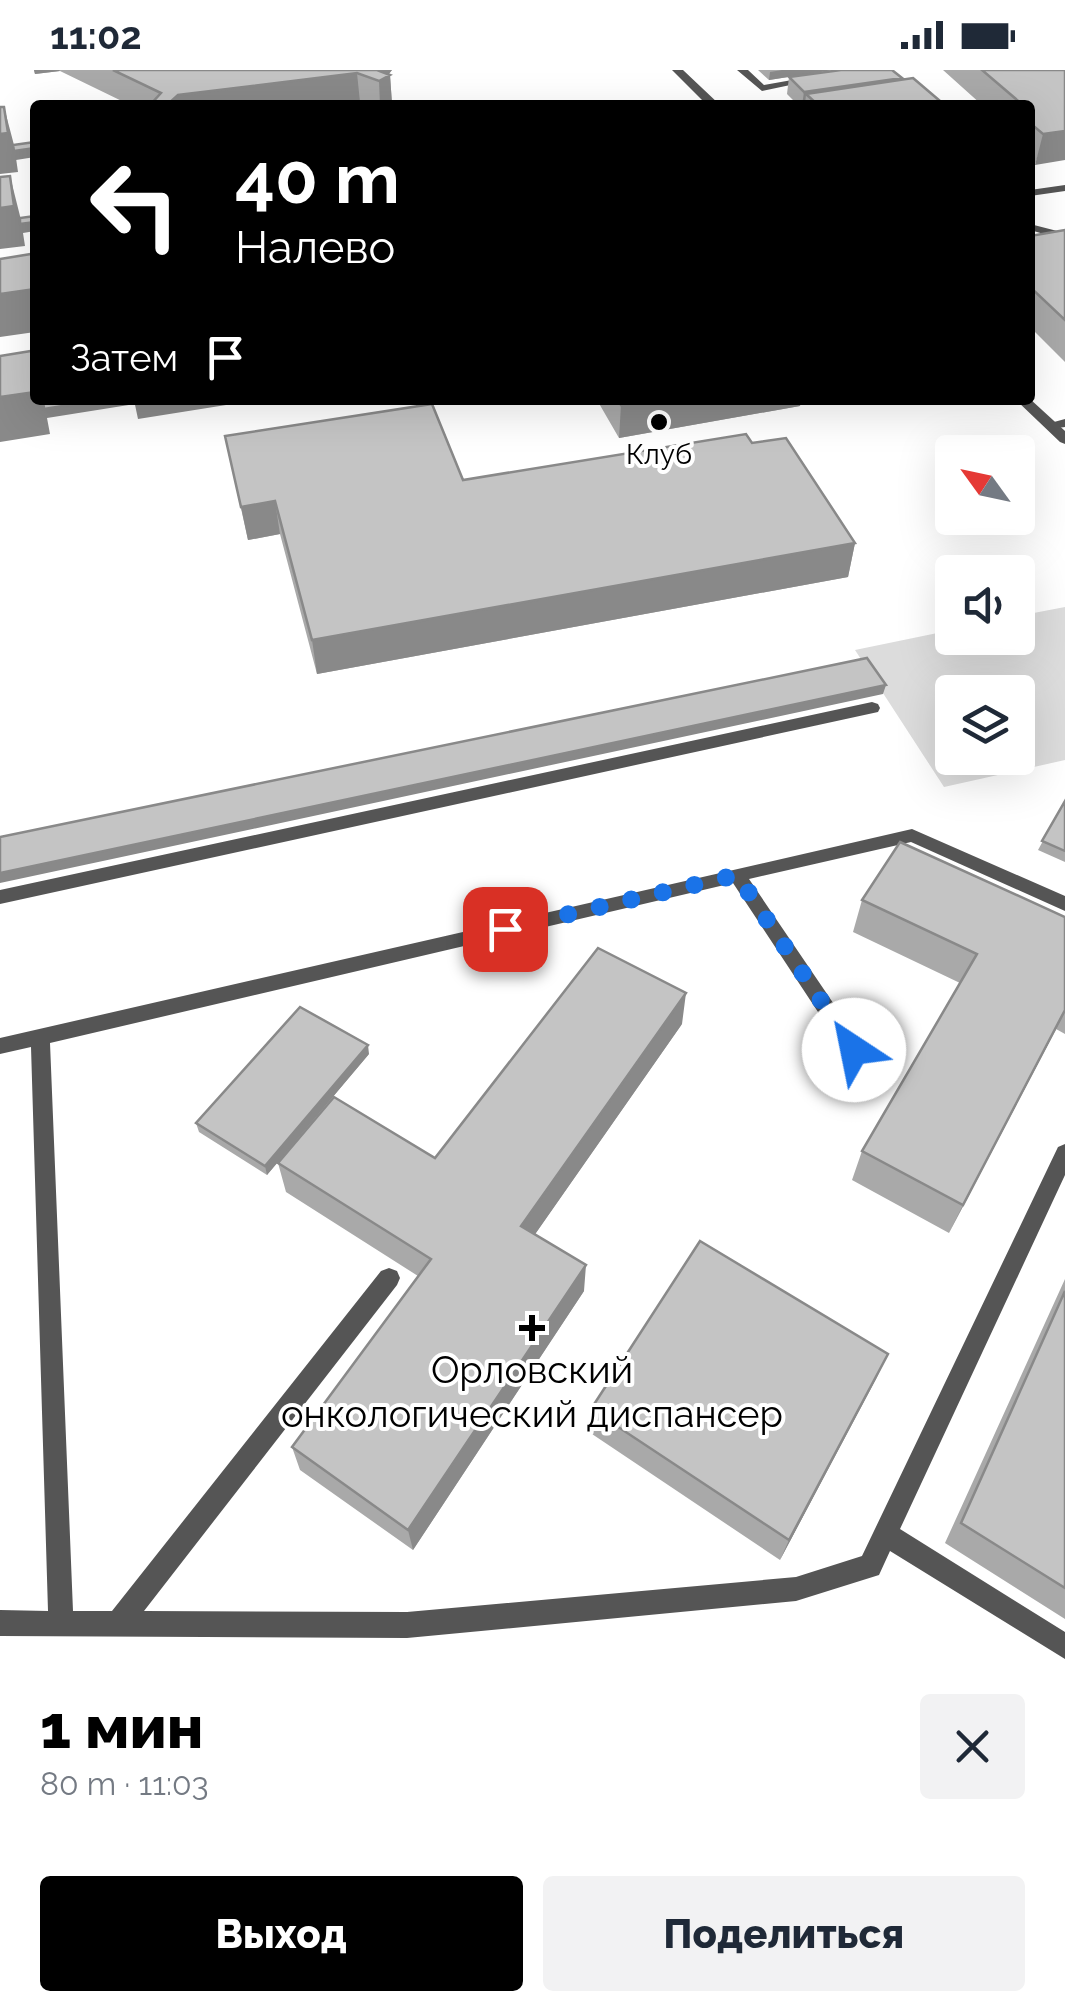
<!DOCTYPE html>
<html lang="ru">
<meta charset="utf-8">
<style>
:root{--surface:#fff;--page:#f2f2f3;--text:#1f2937;--muted:#747a83;--accent:#000}
body{margin:0;font-family:Raleway,sans-serif;background:var(--page);color:var(--text);height:100vh;display:flex;flex-direction:column;font-size:38px;white-space:nowrap}
*{box-sizing:border-box;margin:0}
p{font-size:32px;color:var(--muted)}
.icon{flex:none;width:55px;height:55px;fill:none;stroke:currentColor;stroke-width:2;stroke-linecap:round;stroke-linejoin:round}
.map{position:relative;height:1591px;overflow:hidden}
.drawer{display:flex;flex-direction:column;background:var(--surface);flex:1}
.drawer>*{flex:none}
.hud{position:absolute;left:30px;top:30px;width:1005px;height:305px;border-radius:10px;box-shadow:0 10px 40px #0002;background:#000;color:#fff;overflow:hidden}
.needle{width:65px;rotate:303deg}
.controls{position:absolute;left:935px;top:365px;display:grid;gap:20px}
.controls a{display:grid;place-items:center;width:100px;height:100px;border-radius:10px;background:var(--surface);box-shadow:0 10px 40px #0002;font-size:50px}
.pin{position:absolute;display:grid;place-items:center;width:85px;height:85px;color:#fff;margin:-42px;border-radius:20px;box-shadow:0 5px 15px #0006}
.me{position:absolute;width:110px;margin:-55px;rotate:326deg;stroke-linejoin:round;filter:drop-shadow(0 0 8px #0008)}
.turn{display:flex;align-items:center;gap:35px;height:210px;padding:0 40px;font-size:45px}
.turn .icon{width:130px;height:130px;stroke-width:2.5}
.turn b{display:block;font-size:70px;line-height:85px}
.then{display:flex;align-items:center;height:95px;padding:0 40px;background:#0003;gap:20px;font-size:38px}
.round{display:grid;place-items:center;flex:none;width:105px;height:105px;border-radius:10px;background:var(--page)}
.summary{display:flex;align-items:center;justify-content:space-between;height:170px;padding:0 40px}
h1{font-size:60px;font-weight:800;line-height:75px;color:var(--accent)}
.primary-button{display:flex;gap:20px;margin-top:auto;padding:20px 40px}
.primary-button a{flex:1;height:115px;border-radius:10px;background:var(--accent);color:#fff;font-size:40px;font-weight:800;line-height:115px;text-align:center}
.primary-button a+a{background:var(--page);color:var(--text)}
.status{display:flex;justify-content:space-between;align-items:center;height:70px;padding:0 50px;background:var(--surface);direction:ltr}
.status svg{height:28px;fill:currentColor}
.map>svg:first-child{display:block}
</style>
<div class="status"><b>11:02</b><svg viewBox="0 0 49 12"><path d="M0 12V9h3v3zM5 12V6h3v6zM10 12V3h3v9zM15 12V0h3v12zM26 1h20v11H26zM47 4h2v5h-2z"/></svg></div>
<div class="map">
<svg width="1065" height="1591" viewBox="0 0 1065 1591">
<rect width="100%" height="100%" fill="#fff"/>
<path fill="#dcdcdc" fill-rule="evenodd" d="M1065 537V690L944 717 855 580 952 560V568H1018V546ZM952 622H1018V688H952Z"/>
<g fill="none" stroke-linecap="round" stroke-linejoin="round">
<path fill="#555" fill-rule="evenodd" d="M737 0H748L764 15 809 7 814 10 762 21Z
M1065 115V121L1030 126V120Z
M1030 154 1065 163V170L1030 160Z
M1065 349V357L1050 359 1043 355Z
M872 632 878 634 880 638 878 642 0 834V820Z
M912 759 1065 826V841L911 772 749 809 861 974 864 980 861 986 854 988 847 986 733 813 50 973 73 1541H112L381 1201 389 1198 397 1201 400 1208 397 1215 144 1541 407 1542 796 1507 862 1486 1058 1077 1065 1074V1105L900 1459 1065 1562V1589L890 1481 879 1505 796 1531 407 1568 0 1566V1540L48 1541 31 977 0 984V968Z"/>
<path fill="#555" fill-rule="evenodd" d="M672 0H683L720 35H707Z
M1030 329 1065 361V374L1060 372 1016 330Z"/>
</g>
<path fill="#a9a9a9" d="M34 0H392L389 4 390 5 392 34 367 35 360 32 338 35H130L60 1 35 4Z
M758 0H833L769 10Z
M943 0H1065L1035 95 1030 90V35H982Z
M789 7 902 8V10L940 31 939 35H798L787 24Z
M1065 160V292L1030 257V166Z
M597 330H801L800 336 619 368Z
M225 366 463 410 752 373 855 473 848 507 317 604 280 464 248 470Z
M1065 731V792L1038 780Z
M862 830 1065 847V964L1056 959 949 1163 852 1110 862 1081 960 913 853 862Z
M682 954 535 1164 584 1221 413 1480 300 1400 292 1377 418 1206 286 1122 278 1093 435 1088Z
M369 984 267 1105 199 1062 196 1053Z
M1065 1209V1549L945 1473Z
M888 1284 780 1490 589 1362 591 1339Z"/>
<path fill="#898989" d="M34 0H59L60 1 35 4Z
M371 0H392L387 6 390 5 392 34 380 35 379 11Z
M782 0H833L769 10 770 2Z
M357 3 360 32 338 35H167L178 25Z
M902 8 899 25 806 24 805 35H802L804 22Z
M940 31 939 35H914Z
M4 37 14 75 35 78V87L16 90V88L18 102 0 104V64Z
M1065 61V90L1035 95 1043 64Z
M10 106 22 154 35 152V161L23 163 25 176 0 179V138Z
M35 219V262L0 267V224Z
M35 322V330H134L135 334 47 348 50 364 0 372V327Z
M134 330H258L138 349Z
M650 330H801L800 336 619 368 621 335Z
M275 431 280 464 248 470 241 437Z
M855 473 848 507 317 604 312 570Z
M886 615 883 624 0 813V803Z
M686 923 682 954 522 1183 521 1156Z
M1065 940 1056 959 949 1163 963 1135Z
M368 975 369 984 267 1105 265 1096Z
M586 1195 584 1221 413 1480 408 1460Z
M888 1284 876 1309 780 1490 789 1470Z"/>
<path fill="#c4c4c4" stroke="#898989" stroke-width="2.5" d="M113 0H377L390 5 379 11 357 3 178 25 167 35H157L151 34 161 23Z
M841 0H892L902 8 804 22 789 7Z
M982 0H1065V61L1043 64 1030 53V35H1023Z
M913 8 940 31 914 35H818L806 24Z
M209 33 210 35H182Z
M0 37H4L8 63 0 64Z
M35 72V78L14 81 13 75Z
M10 106 14 136 0 138V107Z
M35 146V152L20 154V148Z
M1065 160V250L1030 217V166Z
M31 184 35 219 0 224V189Z
M31 281 35 306V322L0 327V286Z
M43 330H100L44 339Z
M618 330H650L621 335Z
M432 334 463 410 746 364 752 373 786 368 855 473 312 570 275 431 241 437 225 366Z
M867 588 886 615 0 803V767Z
M1065 731V781L1042 771Z
M900 772 1065 847V940L963 1135 862 1081 977 884 862 830Z
M598 878 686 923 521 1156 586 1195 408 1460 292 1377 431 1189 278 1093 334 1027 435 1088Z
M300 937 368 975 265 1096 196 1053Z
M700 1171 888 1284 789 1470 591 1339Z
M1065 1221V1518L961 1453Z"/>
<g fill="none" stroke-linecap="round" stroke-linejoin="round">
<path stroke="#1a73e8" stroke-width="18" stroke-dasharray="0 32.4" d="M505 859 737 805 854 980"/>
</g>
<g fill="#000" stroke="#fff" stroke-width="4">
<circle cx="659" cy="352" r="10"/>
<path d="M527 1243h10v10h10v10h-10v10h-10v-10h-10v-10h10z"/>
</g>
<g text-anchor="middle" dominant-baseline="central" stroke-width="8" stroke-linejoin="round" paint-order="stroke">
<g font-size="28" fill="#000" stroke="#fff">
<text x="659" y="384">Клуб</text>
</g>
<g font-size="38" fill="#000" stroke="#fff">
<text x="532" y="1299">Орловский<tspan x="532" dy="44">онкологический диспансер</tspan></text>
</g>
</g>
</svg>
<div class="controls">
<a><svg class="needle" viewBox="-14 -14 28 28"><path d="M0-13l5 13h-10z" fill="#e53935"/><path d="M0 13l5-13h-10z" fill="#747a83"/></svg></a>
<a><svg class="icon" aria-label="sound" viewBox="0 0 24 24"><path d="M4 9h4l5-4v14l-5-4H4zM17 9q2 3 0 6"/></svg></a>
<a><svg class="icon" aria-label="layers" viewBox="0 0 24 24"><path d="M12 4l9 5-9 5-9-5zM3 14l9 5 9-5"/></svg></a>
</div>
<div class="pin" style="left:505px;top:859px;background:#d93025"><svg class="icon" aria-label="arrive" viewBox="0 0 24 24"><path d="M6 21V4h12l-3 4 3 4H6"/></svg></div>
<svg class="me" style="left:854px;top:980px" viewBox="-20 -20 40 40"><circle r="19" fill="#fff"/><path d="M0-13L10 11 0 6-10 11z" fill="#1a73e8"/></svg>
<div class="hud">
<div class="turn"><svg class="icon" aria-label="left" viewBox="0 0 24 24"><path d="M17 20v-9H6M10 6l-5 5 5 5"/></svg><div><b>40 m</b>Налево</div></div>
<div class="then">Затем<svg class="icon" aria-label="arrive" viewBox="0 0 24 24"><path d="M6 21V4h12l-3 4 3 4H6"/></svg></div>
</div>
</div>
<section class="drawer">
<div class="summary"><div><h1>1 мин</h1><p>80 m · 11:03</p></div><a class="round"><svg class="icon" aria-label="close" viewBox="0 0 24 24"><path d="M6 6l12 12M18 6L6 18"/></svg></a></div>
<div class="primary-button"><a>Выход</a><a>Поделиться</a></div>
</section>
